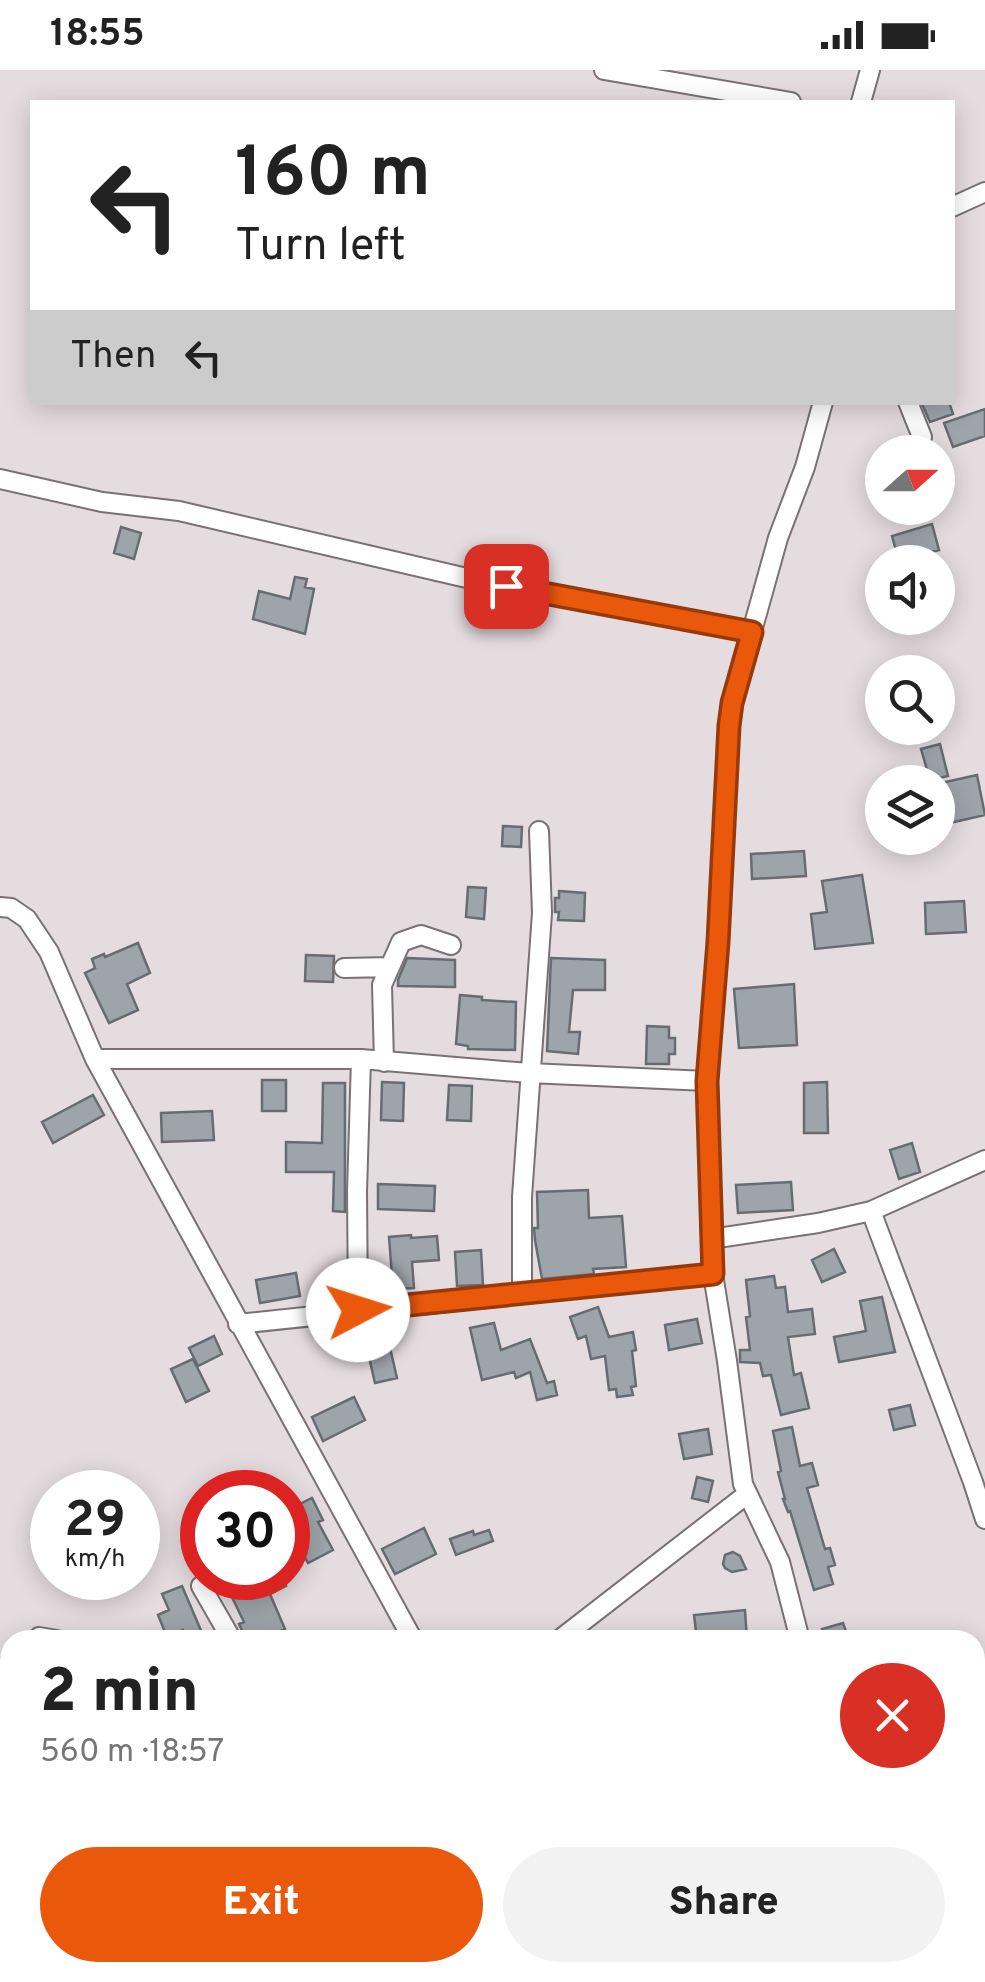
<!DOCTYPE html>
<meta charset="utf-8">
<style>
:root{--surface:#fff;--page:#f2f2f2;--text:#222;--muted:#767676;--accent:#ea580c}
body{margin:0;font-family:Overpass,sans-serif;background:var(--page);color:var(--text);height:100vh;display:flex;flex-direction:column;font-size:38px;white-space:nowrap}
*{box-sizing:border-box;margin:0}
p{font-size:32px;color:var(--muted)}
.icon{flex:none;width:55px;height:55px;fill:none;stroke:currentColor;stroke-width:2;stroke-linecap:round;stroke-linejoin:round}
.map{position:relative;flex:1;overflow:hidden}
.side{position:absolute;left:0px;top:1560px;width:985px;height:352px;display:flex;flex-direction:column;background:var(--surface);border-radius:30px 30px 0 0;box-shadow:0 5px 25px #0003}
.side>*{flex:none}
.banner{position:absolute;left:30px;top:30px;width:925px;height:305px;border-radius:0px;box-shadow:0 5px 25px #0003;background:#fff;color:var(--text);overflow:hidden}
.needle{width:65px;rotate:69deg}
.tools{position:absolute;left:865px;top:365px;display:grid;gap:20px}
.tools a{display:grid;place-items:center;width:90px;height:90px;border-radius:50%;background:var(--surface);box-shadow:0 5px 25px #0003;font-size:50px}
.speed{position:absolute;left:30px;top:1400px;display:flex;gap:20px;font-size:50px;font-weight:700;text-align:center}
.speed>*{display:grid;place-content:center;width:130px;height:130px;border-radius:50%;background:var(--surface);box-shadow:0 5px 25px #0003;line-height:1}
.speed small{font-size:25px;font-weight:400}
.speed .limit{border:15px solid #d22;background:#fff;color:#111}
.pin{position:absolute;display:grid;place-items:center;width:85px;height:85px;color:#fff;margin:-42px;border-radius:20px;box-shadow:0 5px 15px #0006}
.me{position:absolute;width:110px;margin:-55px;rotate:85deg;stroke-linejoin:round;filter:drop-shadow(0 0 8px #0008)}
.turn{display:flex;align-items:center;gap:35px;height:210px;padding:0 40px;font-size:45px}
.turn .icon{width:130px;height:130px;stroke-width:2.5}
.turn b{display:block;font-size:70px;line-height:85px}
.then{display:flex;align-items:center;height:95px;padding:0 40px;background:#0003;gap:20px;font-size:38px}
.round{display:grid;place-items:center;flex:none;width:105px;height:105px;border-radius:52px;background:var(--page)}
.head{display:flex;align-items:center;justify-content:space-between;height:170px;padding:0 40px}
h1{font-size:60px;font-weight:800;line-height:75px}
.primary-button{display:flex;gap:20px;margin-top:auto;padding:20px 40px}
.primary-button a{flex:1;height:115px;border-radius:60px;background:var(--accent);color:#fff;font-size:40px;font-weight:800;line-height:115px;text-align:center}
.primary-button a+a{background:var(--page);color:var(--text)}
.status{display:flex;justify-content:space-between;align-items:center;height:70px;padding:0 50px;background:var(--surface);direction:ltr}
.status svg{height:28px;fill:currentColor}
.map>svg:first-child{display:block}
</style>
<div class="status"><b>18:55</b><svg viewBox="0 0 49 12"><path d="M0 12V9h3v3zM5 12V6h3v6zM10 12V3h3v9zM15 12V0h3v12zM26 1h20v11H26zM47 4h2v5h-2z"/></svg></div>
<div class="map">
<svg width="985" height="1912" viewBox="0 0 985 1912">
<rect width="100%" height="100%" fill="#e5dcdf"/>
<path fill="#9ea5aa" stroke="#666d72" stroke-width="2.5" d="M927 332H949L953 344 930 352 922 334Z
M985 339V366L953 377 944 353Z
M932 454 939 480 899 491 892 466Z
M121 457 141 463 134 489 114 483Z
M295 507 307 509 305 517 314 519 305 564 253 549 259 521 290 529Z
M940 674 948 706 930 710 921 679Z
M977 705 985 745 950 753 941 713Z
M503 756 522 757 521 777 502 776Z
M804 781 806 806 752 809 751 784Z
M862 805 873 873 815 879 811 844 827 842 822 811Z
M468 817 486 818 484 849 466 847Z
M559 821 585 823 584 851 558 850 559 842H555V828H559Z
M964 831 966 862 926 864 925 833Z
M138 873 150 903 127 914 138 940 109 953 85 903 95 898 92 889 104 884 105 887Z
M306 885 334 886 333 912 305 911Z
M407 888 455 890V917L398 916V910Z
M551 888 605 890V920H573L569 962H580L578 984 547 981Z
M794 914 797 975 739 978 734 919Z
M460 925 482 927V930L516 932 515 980 468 979V976L456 974Z
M647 956 669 957V968H675V984H669V994H646Z
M262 1010H286V1041H262Z
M382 1012 404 1013 403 1051 381 1050Z
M827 1012 828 1063H804V1013Z
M323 1013H345V1142L333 1141 334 1102H286V1072L322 1073Z
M449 1015 472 1016 471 1051 447 1050Z
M93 1025 104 1045 53 1073 42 1052Z
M212 1041 214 1070 162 1072 161 1043Z
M912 1073 920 1102 899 1109 890 1080Z
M791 1112 793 1140 738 1143 736 1115Z
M378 1114 435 1116 434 1141 378 1139Z
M588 1120 589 1148 622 1146 626 1197 593 1199 594 1204 542 1209 535 1170 534 1158H538L537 1122Z
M411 1165V1168L437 1166 439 1190 412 1192 414 1218 393 1219 389 1167Z
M834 1179 845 1202 822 1212 812 1190Z
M481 1180 483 1215 457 1216 455 1182Z
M296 1203 300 1226 260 1233 256 1210Z
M774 1206 776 1218 785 1217 788 1242 812 1239 815 1264 788 1267 794 1305 801 1303 809 1338 781 1345 771 1305 763 1306 760 1293 740 1292V1280H750L746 1247 750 1246 746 1210Z
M882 1227 895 1282 839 1292 834 1267 866 1261 860 1231Z
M598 1237 609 1267 633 1262 636 1280 632 1281 636 1316 631 1317 633 1325 617 1327 616 1319 609 1320 605 1286 591 1289 586 1266 578 1269 570 1247Z
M697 1249 702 1273 669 1280 665 1255Z
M494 1253 501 1280 530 1269 547 1313 554 1311 557 1325 537 1330 530 1302 516 1308 514 1302 482 1310 470 1258Z
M385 1256 397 1308 375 1313 363 1261Z
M214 1266 222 1284 198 1296 189 1278Z
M193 1289 209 1321 186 1332 171 1299Z
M354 1327 365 1350 323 1371 312 1347Z
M910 1335 915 1355 894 1360 889 1340Z
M792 1357 800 1396 812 1393 818 1415 807 1418 825 1479 830 1478 835 1495 828 1497 833 1514 814 1520 790 1441 788 1442 783 1429H785L778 1402 781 1401 773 1361Z
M708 1359 712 1384 684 1389 679 1364Z
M697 1407 713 1411 708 1432 692 1428Z
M312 1428 323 1450 318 1452 333 1480 308 1493 293 1465 288 1468V1440Z
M424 1458 436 1484 395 1504 382 1479Z
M489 1460 493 1471 456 1485 450 1469 473 1461 474 1465Z
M733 1482 740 1486 746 1499 732 1502 725 1498 723 1494 725 1485Z
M248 1508H282L286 1516 270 1524 285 1559 261 1570H246L239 1554 244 1552 227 1517Z
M182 1516 188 1530 205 1570H187L183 1560 167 1567 158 1545 169 1540 162 1524Z
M745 1540 747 1570H697L694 1545Z
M843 1553 849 1570H826L822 1559Z"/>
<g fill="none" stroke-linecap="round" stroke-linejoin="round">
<defs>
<path id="street" d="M604 0 791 32
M861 32 870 0
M952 137 985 122
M908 332 922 367
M0 409 102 432 179 441 471 509 752 562
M0 837 11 838 27 849 49 882 95 989 413 1570
M344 898 390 897
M95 989H361L529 1003 707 1011
M384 992 382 915 401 872 421 865 451 875
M871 1141 973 1412 985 1449
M711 1169 818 1153 871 1141 985 1090
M522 1224V1127L542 843 539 761
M358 1240 357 1122 361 989
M238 1254 713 1204
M201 1516 232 1570
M36 1570 39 1567 57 1570
M559 1570 746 1425
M800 1570 780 1492 743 1414 727 1291 713 1204 707 1011 718 872 728 676 732 633 778 468 805 397 823 332
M0 1601 10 1593
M975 1606 985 1603
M981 1784 985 1795
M0 1792 10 1783
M286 1902 290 1912
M456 1902 460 1912
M629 1902 632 1912
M850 1902 854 1912
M128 1912 141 1902"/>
</defs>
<use href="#street" stroke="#797173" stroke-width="22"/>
<use href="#street" stroke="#fff" stroke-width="18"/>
</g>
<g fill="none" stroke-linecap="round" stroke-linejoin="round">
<defs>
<path id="route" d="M358 1240 713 1204 707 1011 718 872 729 656 732 633 752 562 506 516"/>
</defs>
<use href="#route" stroke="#983908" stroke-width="25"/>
<use href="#route" stroke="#ea580c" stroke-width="18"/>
</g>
</svg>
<div class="tools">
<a><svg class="needle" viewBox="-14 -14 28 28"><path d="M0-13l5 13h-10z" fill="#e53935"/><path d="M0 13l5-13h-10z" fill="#767676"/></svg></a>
<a><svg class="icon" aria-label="sound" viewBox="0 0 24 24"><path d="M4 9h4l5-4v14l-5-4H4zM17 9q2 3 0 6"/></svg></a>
<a><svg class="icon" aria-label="search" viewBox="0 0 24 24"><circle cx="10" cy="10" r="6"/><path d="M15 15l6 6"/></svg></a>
<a><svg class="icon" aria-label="layers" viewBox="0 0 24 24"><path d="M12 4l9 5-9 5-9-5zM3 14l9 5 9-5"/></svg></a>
</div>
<div class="speed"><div>29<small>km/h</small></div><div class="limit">30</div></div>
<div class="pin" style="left:506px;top:516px;background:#d93025"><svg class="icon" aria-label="arrive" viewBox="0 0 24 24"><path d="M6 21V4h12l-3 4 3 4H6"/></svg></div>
<svg class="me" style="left:358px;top:1240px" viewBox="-20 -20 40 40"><circle r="19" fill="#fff"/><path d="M0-13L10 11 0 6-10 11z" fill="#ea580c"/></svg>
<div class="banner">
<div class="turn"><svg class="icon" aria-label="left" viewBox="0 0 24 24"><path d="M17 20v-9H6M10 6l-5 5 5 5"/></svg><div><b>160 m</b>Turn left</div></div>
<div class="then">Then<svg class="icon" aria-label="left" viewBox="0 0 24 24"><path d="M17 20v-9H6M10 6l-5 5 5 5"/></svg></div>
</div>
<section class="side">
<div class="head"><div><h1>2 min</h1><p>560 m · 18:57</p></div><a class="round" style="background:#d93025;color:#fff"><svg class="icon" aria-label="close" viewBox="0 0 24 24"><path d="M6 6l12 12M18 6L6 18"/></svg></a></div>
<div class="primary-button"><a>Exit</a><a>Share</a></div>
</section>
</div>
